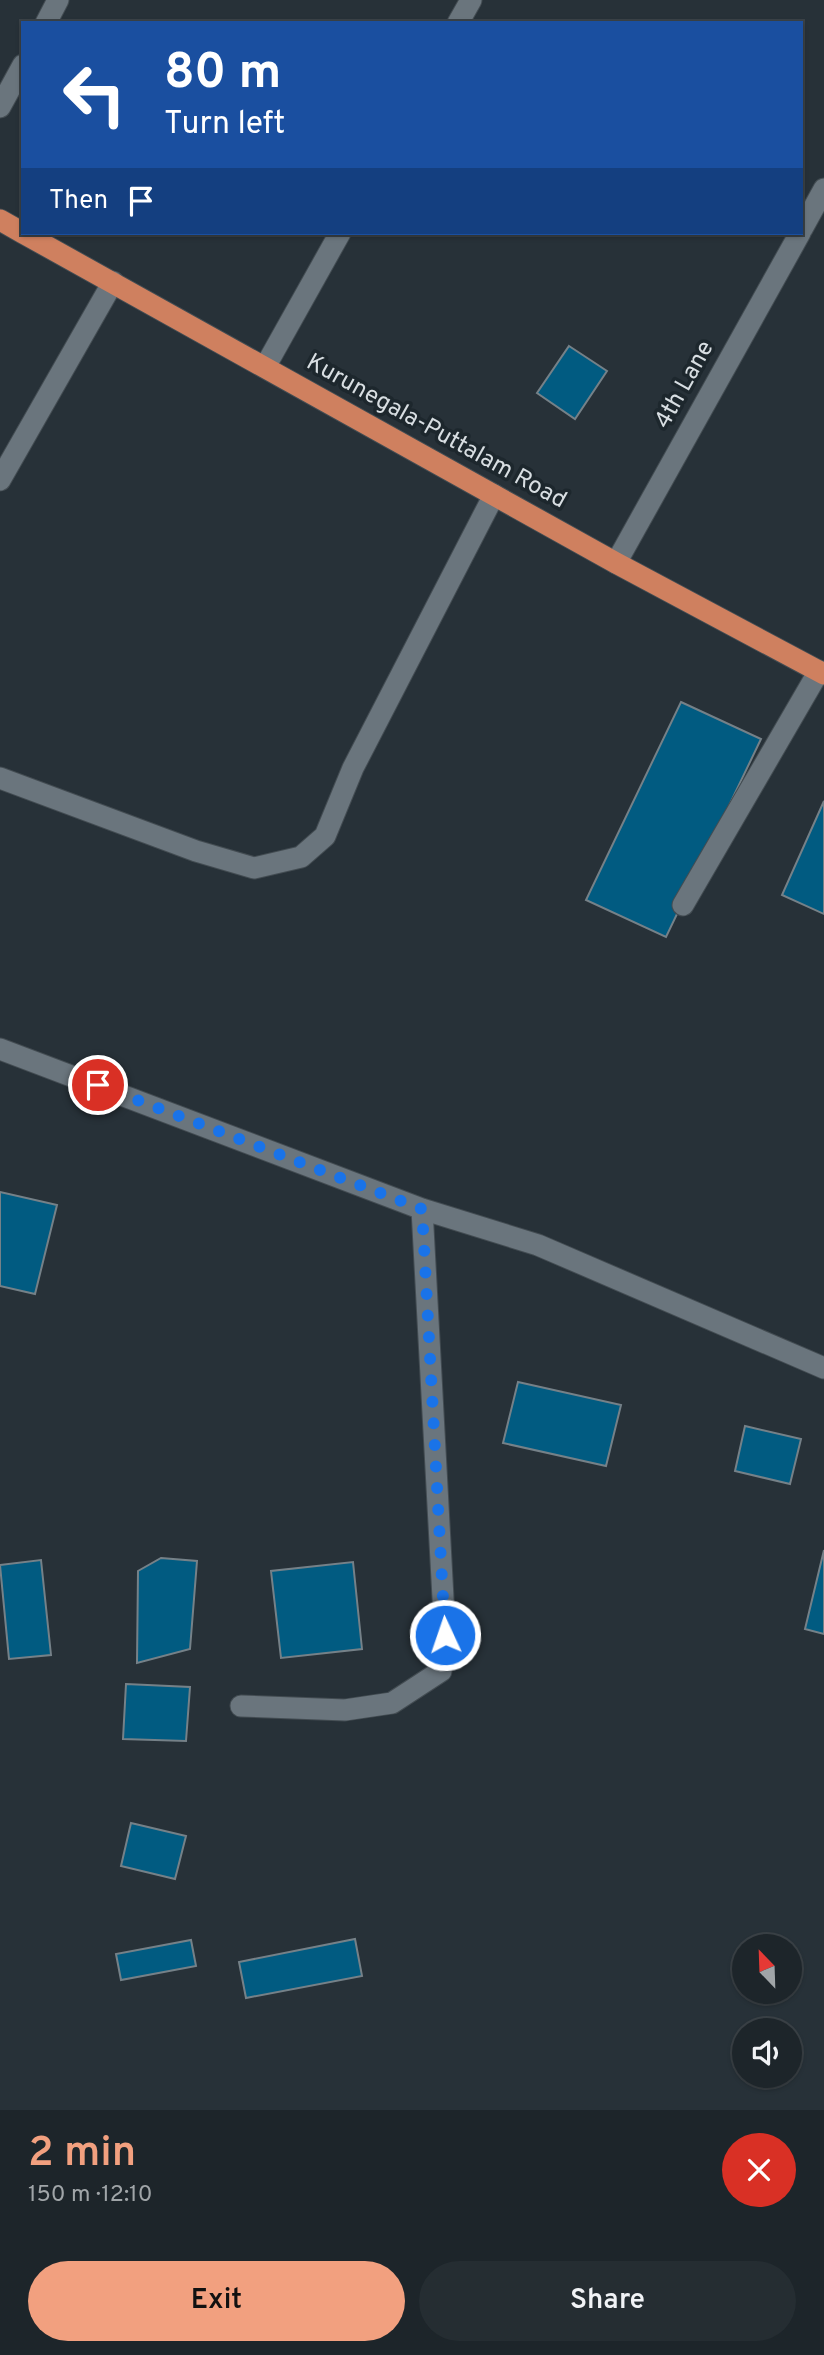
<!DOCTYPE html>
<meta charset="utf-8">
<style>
:root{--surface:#1d252a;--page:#252d32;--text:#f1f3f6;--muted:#a0a5a8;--line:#3b4247;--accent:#f2a07f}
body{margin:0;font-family:Overpass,sans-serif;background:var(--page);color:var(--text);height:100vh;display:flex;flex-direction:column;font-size:26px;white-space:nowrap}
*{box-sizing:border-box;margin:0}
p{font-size:23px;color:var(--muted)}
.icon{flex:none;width:38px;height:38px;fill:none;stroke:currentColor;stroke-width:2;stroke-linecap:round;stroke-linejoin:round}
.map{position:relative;height:2110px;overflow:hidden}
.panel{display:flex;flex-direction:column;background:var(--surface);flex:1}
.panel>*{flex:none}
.guide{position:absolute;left:21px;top:21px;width:782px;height:214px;border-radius:0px;box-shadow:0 2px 5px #0004,0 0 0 2px var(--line);background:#1a4fa0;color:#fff;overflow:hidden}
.needle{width:46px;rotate:337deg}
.fabs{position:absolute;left:732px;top:1934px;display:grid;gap:14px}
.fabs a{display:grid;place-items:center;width:70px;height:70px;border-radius:50%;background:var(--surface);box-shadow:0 2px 5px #0004,0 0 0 2px var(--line);font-size:35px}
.pin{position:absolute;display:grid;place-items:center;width:60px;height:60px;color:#fff;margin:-30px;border:4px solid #fff;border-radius:50%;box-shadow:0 2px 7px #0007}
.me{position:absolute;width:77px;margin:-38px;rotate:357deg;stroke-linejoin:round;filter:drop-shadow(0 0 5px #0008)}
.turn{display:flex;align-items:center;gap:24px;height:147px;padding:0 28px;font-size:32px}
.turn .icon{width:91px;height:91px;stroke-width:2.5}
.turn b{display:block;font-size:49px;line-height:60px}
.then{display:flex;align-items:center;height:66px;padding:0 28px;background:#0003;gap:14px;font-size:26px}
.round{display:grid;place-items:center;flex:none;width:74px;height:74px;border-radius:37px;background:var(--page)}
.overview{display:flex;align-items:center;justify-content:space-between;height:119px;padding:0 28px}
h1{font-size:42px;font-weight:600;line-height:52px;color:var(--accent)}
.cta{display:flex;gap:14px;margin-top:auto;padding:14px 28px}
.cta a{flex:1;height:80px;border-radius:42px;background:var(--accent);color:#111;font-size:28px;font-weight:600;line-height:80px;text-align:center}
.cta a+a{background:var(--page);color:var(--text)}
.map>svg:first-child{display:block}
</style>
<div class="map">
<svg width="824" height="2110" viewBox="0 0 824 2110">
<rect width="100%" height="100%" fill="#273138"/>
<path fill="#015b81" stroke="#758188" stroke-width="2" d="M569 346 607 371 575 419 537 393Z
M681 702 761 739 666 937 586 900Z
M824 801V914L782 895Z
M0 1192 57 1205 35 1294 0 1286Z
M518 1382 621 1405 606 1466 503 1443Z
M745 1426 801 1439 790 1484 735 1471Z
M824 1550V1634L805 1629Z
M161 1558 197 1561 190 1649 137 1663 138 1571Z
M41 1560 51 1655 9 1659 0 1565Z
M353 1562 362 1649 281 1658 271 1571Z
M126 1684 190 1687 186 1741 123 1739Z
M131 1823 186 1836 175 1879 121 1866Z
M355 1939 362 1976 246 1998 239 1962Z
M191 1940 196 1966 121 1980 116 1954Z"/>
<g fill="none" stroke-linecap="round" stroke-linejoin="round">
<defs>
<path id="minor" d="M46 23 58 0
M458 23 471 0
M0 107 23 65
M802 229 824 189
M265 367 340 233
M0 480 113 282
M616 563 800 233
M0 778 196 851 254 868 301 857 325 836 353 768 494 495
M683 905 819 671
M0 1049 422 1209 538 1245 824 1368
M241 1706 345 1710 392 1703 441 1671 445 1635 422 1209"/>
<path id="highway" d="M0 220 23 233
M23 233 616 563 824 674"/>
</defs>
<use href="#minor" stroke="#434c52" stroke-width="23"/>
<use href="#highway" stroke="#434c52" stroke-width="23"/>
<use href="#minor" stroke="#6a757d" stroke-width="21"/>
<use href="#highway" stroke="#cf805f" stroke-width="21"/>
</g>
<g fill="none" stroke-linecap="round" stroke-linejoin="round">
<path stroke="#1a73e8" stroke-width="12" stroke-dasharray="0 21.6" d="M98 1085 422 1209 445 1635"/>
</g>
<g text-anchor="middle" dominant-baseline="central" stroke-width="7" stroke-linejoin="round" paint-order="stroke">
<g font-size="24" fill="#d8dee2" stroke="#1d272d">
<text transform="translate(685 385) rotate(-61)">4th Lane</text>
<text transform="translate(436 432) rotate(29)">Kurunegala-Puttalam Road</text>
</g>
</g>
</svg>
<div class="fabs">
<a><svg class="needle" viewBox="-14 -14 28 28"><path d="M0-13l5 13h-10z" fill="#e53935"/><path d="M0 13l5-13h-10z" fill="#a0a5a8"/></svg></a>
<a><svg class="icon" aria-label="sound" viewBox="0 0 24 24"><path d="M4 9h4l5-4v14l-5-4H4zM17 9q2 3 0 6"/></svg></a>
</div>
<div class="pin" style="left:98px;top:1085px;background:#d93025"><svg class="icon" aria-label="arrive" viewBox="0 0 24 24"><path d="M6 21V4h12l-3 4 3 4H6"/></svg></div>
<svg class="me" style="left:445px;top:1635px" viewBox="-20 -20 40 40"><circle r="17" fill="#1a73e8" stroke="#fff" stroke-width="3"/><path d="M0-11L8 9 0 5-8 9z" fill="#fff"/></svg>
<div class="guide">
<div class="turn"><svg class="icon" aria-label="left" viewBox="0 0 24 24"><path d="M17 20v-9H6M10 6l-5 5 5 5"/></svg><div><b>80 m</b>Turn left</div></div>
<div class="then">Then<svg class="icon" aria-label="arrive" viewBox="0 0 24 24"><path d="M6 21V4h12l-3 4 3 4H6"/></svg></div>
</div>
</div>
<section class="panel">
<div class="overview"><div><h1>2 min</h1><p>150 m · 12:10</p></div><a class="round" style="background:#d93025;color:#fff"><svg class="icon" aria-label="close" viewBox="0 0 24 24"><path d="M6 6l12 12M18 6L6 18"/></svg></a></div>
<div class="cta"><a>Exit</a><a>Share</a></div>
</section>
